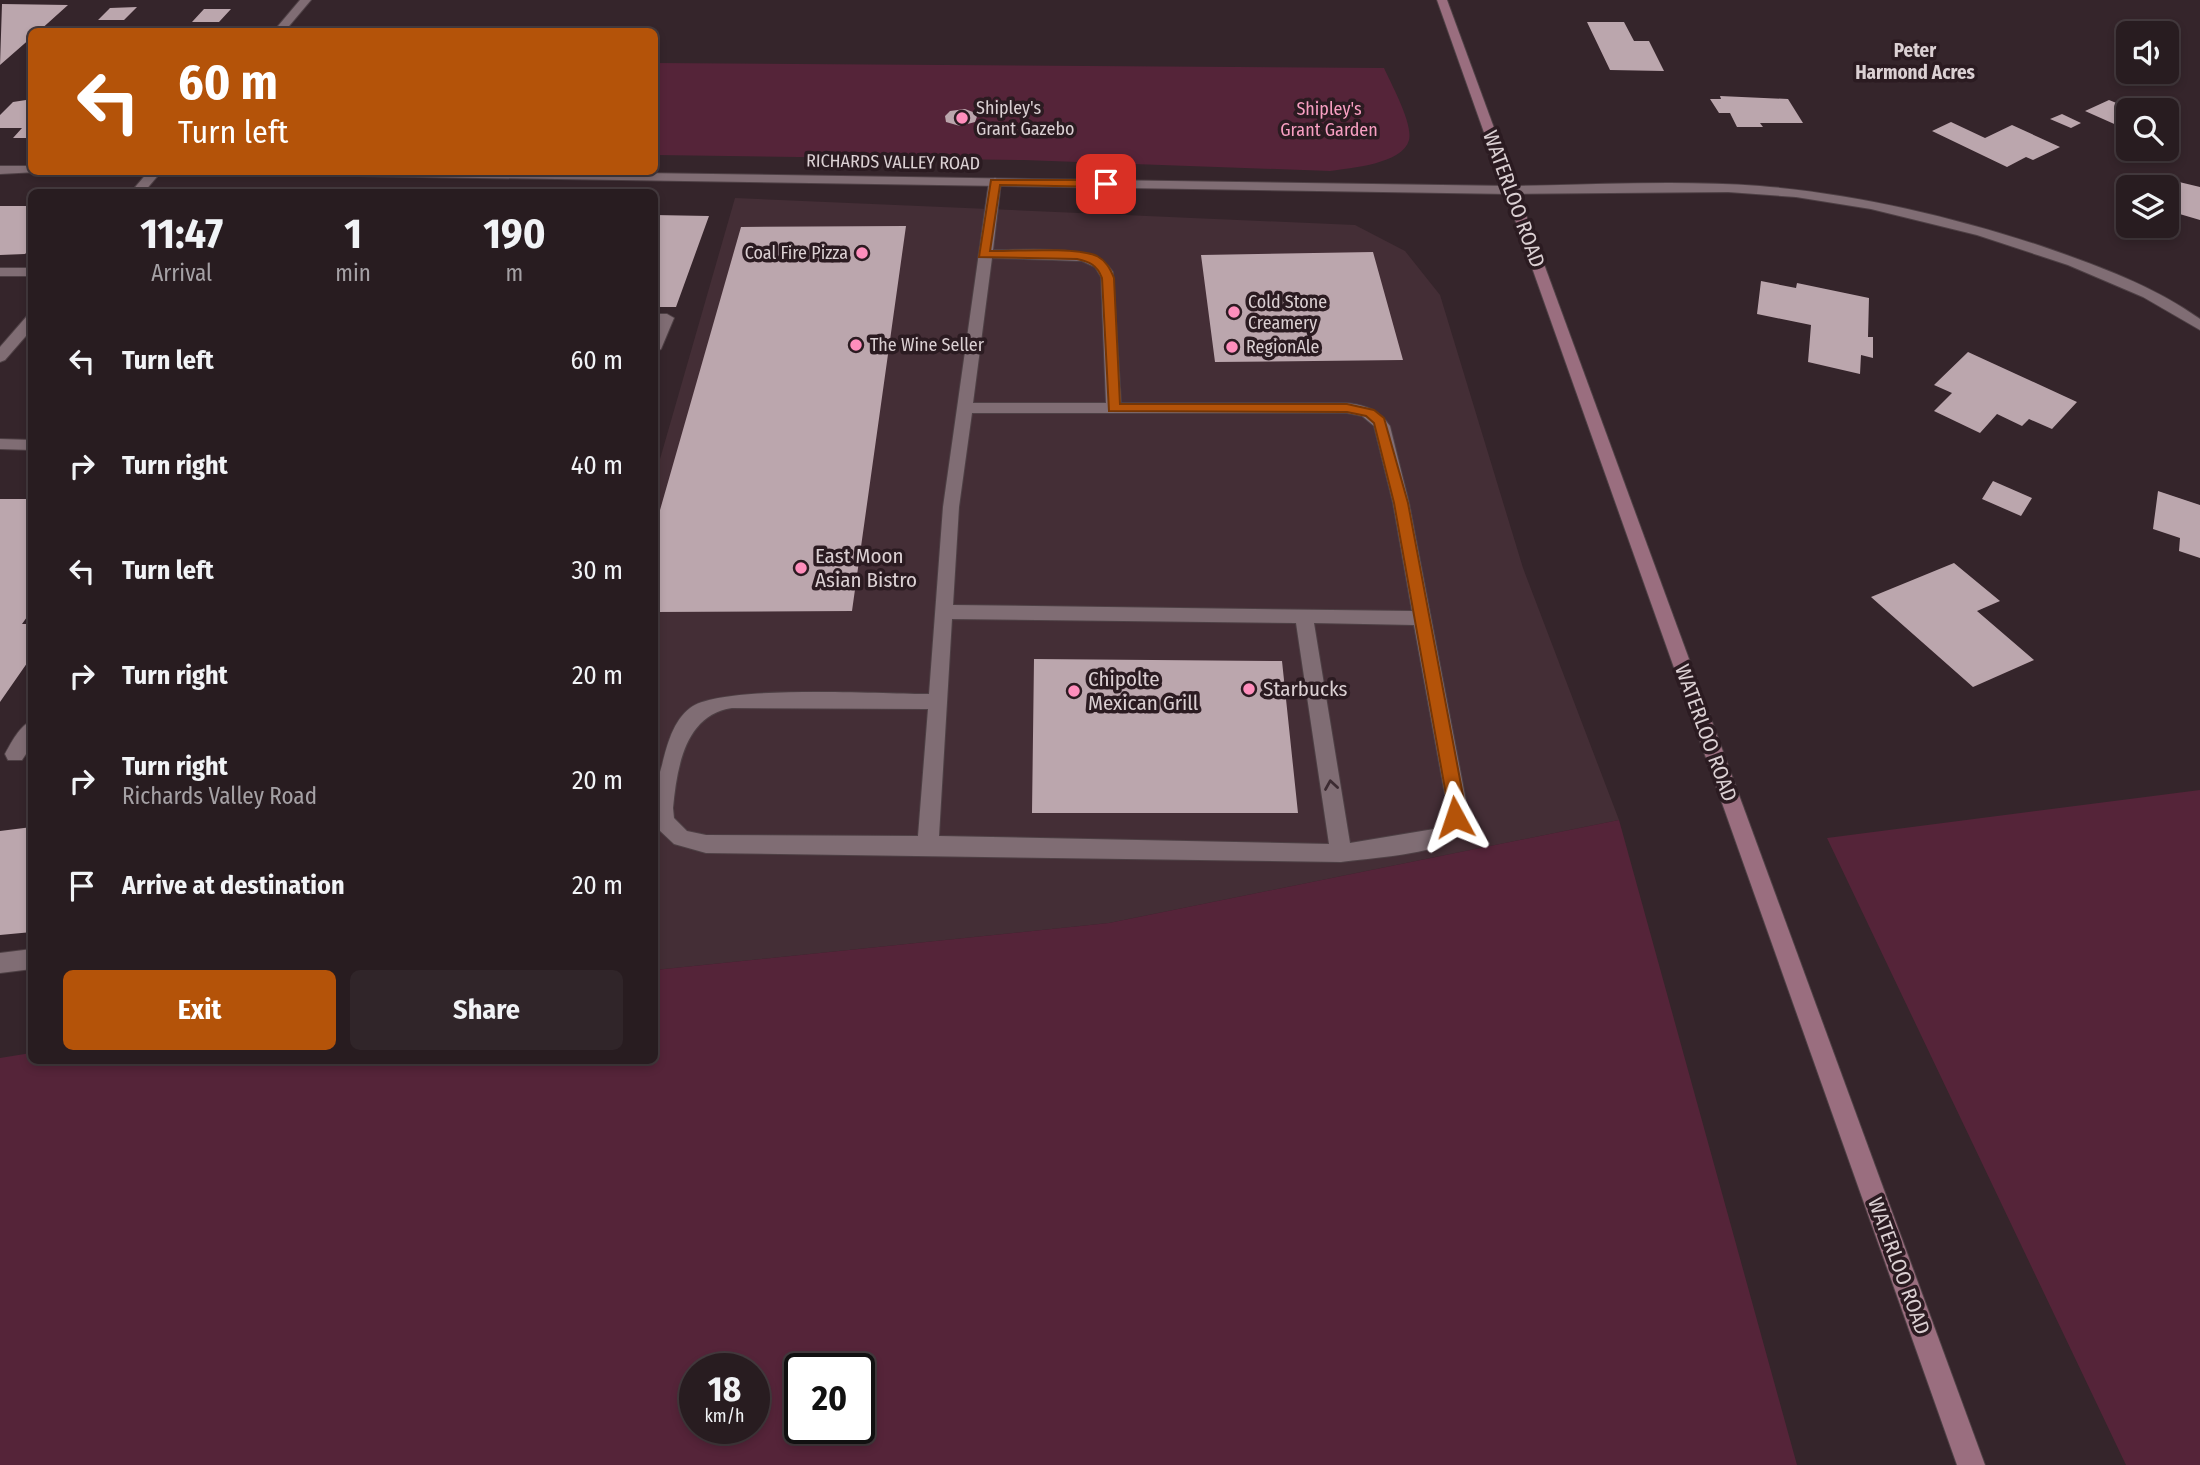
<!DOCTYPE html>
<style>
:root{--surface:#281c20;--page:#302529;--text:#f1f3f6;--muted:#a5a1a5;--line:#443a3e;--accent:#b45309}
body{margin:0;font-family:"Fira Sans Condensed",sans-serif;background:var(--page);color:var(--text);height:100vh;display:flex;flex-direction:column;font-size:26px;white-space:nowrap}
*{box-sizing:border-box;margin:0}
p{font-size:23px;color:var(--muted)}
.icon{flex:none;width:38px;height:38px;fill:none;stroke:currentColor;stroke-width:2;stroke-linecap:round;stroke-linejoin:round}
.map{position:relative;flex:1;overflow:hidden}
.panel{position:absolute;left:28px;top:189px;width:630px;height:875px;display:flex;flex-direction:column;background:var(--surface);border-radius:10px;box-shadow:0 4px 10px #0003,0 0 0 2px var(--line)}
.panel>*{flex:none}
.top-card{position:absolute;left:28px;top:28px;width:630px;height:147px;border-radius:10px;box-shadow:0 4px 10px #0003,0 0 0 2px var(--line);background:#b45309;color:#fff;overflow:hidden}
.buttons{position:absolute;left:2116px;top:21px;display:grid;gap:14px}
.buttons a{display:grid;place-items:center;width:63px;height:63px;border-radius:10px;background:var(--surface);box-shadow:0 4px 10px #0003,0 0 0 2px var(--line);font-size:35px}
.speed{position:absolute;left:679px;top:1353px;display:flex;gap:14px;font-size:35px;font-weight:700;text-align:center}
.speed>*{display:grid;place-content:center;width:91px;height:91px;border-radius:50%;background:var(--surface);box-shadow:0 4px 10px #0003,0 0 0 2px var(--line);line-height:1}
.speed small{font-size:18px;font-weight:400}
.speed .limit{border:4px solid #111;border-radius:10px;background:#fff;color:#111}
.pin{position:absolute;display:grid;place-items:center;width:60px;height:60px;color:#fff;margin:-30px;border-radius:14px;box-shadow:0 4px 10px #0006}
.me{position:absolute;width:77px;margin:-38px;rotate:355deg;stroke-linejoin:round;filter:drop-shadow(0 0 5px #0008)}
.turn{display:flex;align-items:center;gap:24px;height:147px;padding:0 35px;font-size:32px}
.turn .icon{width:91px;height:91px;stroke-width:2.5}
.turn b{display:block;font-size:49px;line-height:60px}
.eta{display:flex;justify-content:space-evenly;align-items:center;height:119px;text-align:center}
.eta b{font-size:42px;font-weight:700;line-height:49px}
.action{display:flex;gap:14px;margin-top:auto;padding:14px 35px}
.action a{flex:1;height:80px;border-radius:10px;background:var(--accent);color:#fff;font-size:28px;font-weight:700;line-height:80px;text-align:center}
.action a+a{background:var(--page);color:var(--text)}
ul{padding:0;list-style:none}
li{display:flex;align-items:center;gap:21px;height:105px;padding:0 35px}
li div{flex:1}
li b{display:block;font-size:26px}
li em{font-style:normal}
.map>svg:first-child{display:block}
</style>
<div class="map">
<svg width="2200" height="1465" viewBox="0 0 2200 1465">
<rect width="100%" height="100%" fill="#35252b"/>
<path fill="#442e36" d="M735 198 1355 225 1405 251 1440 295 1523 568 1619 820 1109 923 655 970 654 480Z"/>
<path fill="#552439" fill-rule="evenodd" d="M655 63 1384 68C1391 84 1413 123 1409 140 1403 164 1350 168 1330 171L1023 160 655 155Z
M2200 790V1465H2126L1827 838Z
M1619 820 1797 1465H0V1058L31 1053 32 1060H654L655 970 1109 923ZM695 1368H754V1428H695ZM800 1368H859V1428H800Z"/>
<path fill="#bba6ad" d="M2 4 68 5 38 32H32V37L0 65Z
M137 7 124 20H98L110 8Z
M204 9H231L219 22H192Z
M1587 22H1624L1634 41H1649L1664 71 1610 70Z
M1720 96 1788 99 1803 123H1760L1763 127H1737L1730 113H1719L1710 99H1721Z
M26 100H32V138H13L22 128H0V115L13 102Z
M2109 100 2134 110H2128V124L2121 127 2085 111Z
M965 109 978 114 975 122 960 126 946 122 945 116 950 111Z
M2062 114 2081 123 2071 128 2050 119Z
M1951 122 1985 138 2012 125 2060 147 2033 160 2026 157 2007 167 1932 131Z
M2150 175 2200 187V220L2166 210V187H2144Z
M0 206H32V247L25 254 0 255Z
M654 215 709 216 676 307H654Z
M906 226 852 611 654 612V531L741 227Z
M1373 252 1403 360 1215 362 1201 255Z
M1761 281 1796 288 1797 283 1869 298 1868 337H1873V358L1861 355 1860 374 1808 362 1811 325 1757 314Z
M1968 352 2077 402 2052 429 2029 419 2022 426 1997 414 1980 433 1934 411 1952 393 1934 385Z
M1993 481 2032 498 2021 516 1982 499Z
M2158 491 2200 505V558L2179 551 2180 538 2153 529Z
M0 499H32V610L22 624H32V656L0 702Z
M1954 563 2000 601 1977 611 2034 660 1973 687 1871 597Z
M1034 659 1282 661 1298 813H1032Z
M32 827V932L0 935V831Z"/>
<g fill="none" stroke-linecap="round" stroke-linejoin="round">
<defs>
<path id="service" d="M995 178 1001 182 993 250C1025 251 1095 242 1113 272L1121 403H1347C1366 405 1379 410 1390 426L1409 503 1467 806C1466 817 1463 829 1455 837 1437 855 1368 858 1341 862L706 853 674 844 657 828C648 810 657 783 662 765 667 745 673 721 690 708 719 684 884 694 929 694L943 507 989 182ZM992 258 1082 261 1095 267 1101 277 1106 403H973ZM972 413H1347L1362 416 1374 426 1393 503 1412 611 953 605 959 507ZM952 619 1296 623 1329 844 939 836ZM1314 623 1414 625 1447 806 1444 821 1434 829 1350 843ZM732 708 928 709 918 836 706 835 687 831 674 818 673 808C677 767 685 715 732 708Z
M0 268H32V276H0Z
M654 314H667L674 318 661 349 654 353V330L658 322H654Z
M32 721V745L22 760H8L5 754C11 743 20 725 32 721Z"/>
<path id="minor" d="M300 0H311L284 32H273Z
M0 166H32V172H37L0 174Z
M148 172H161L144 192H131Z
M352 172H572L1510 186C1593 185 1677 180 1760 186 1856 194 1950 216 2041 246 2096 265 2152 285 2200 319V330L2143 297 2068 265 1977 235 1871 209 1796 197 1728 192 1510 194 358 176Z
M32 315V329L5 360 0 362V347L27 316Z
M0 439 32 440V450L0 449Z
M32 949V969L0 973V953Z"/>
<path id="secondary" d="M1437 0H1447L1985 1465H1957Z"/>
</defs>
<use href="#service" stroke="#4e4045" stroke-width="2"/>
<use href="#minor" stroke="#4e4045" stroke-width="2"/>
<use href="#secondary" stroke="#4e4045" stroke-width="2"/>
<use href="#service" fill="#806d74" fill-rule="evenodd"/>
<use href="#minor" fill="#806d74" fill-rule="evenodd"/>
<use href="#secondary" fill="#9a6e7f" fill-rule="evenodd"/>
</g>
<defs><path id="oneway-chevron" d="M-2-3.5L2.5 0L-2 3.5" fill="none" stroke-width="1.6" stroke-linecap="round" stroke-linejoin="round" transform="scale(1.75)"/></defs>
<use stroke="#3c2b32" href="#oneway-chevron" transform="translate(1331 785) rotate(-99)"/>
<path fill="#b45309" stroke="#753606" stroke-width="2" d="M991 180H1106L1112 184 1106 187 1000 185 990 251C1015 251 1076 247 1097 256 1106 261 1110 268 1114 278L1120 404H1347L1374 410 1384 418 1408 503 1465 806 1461 822H1449L1448 806 1394 503 1374 423 1366 416 1347 412 1109 411 1102 278C1097 265 1090 262 1077 259L979 257Z"/>
<g fill="#fe8ebc" stroke="#2b1b21" stroke-width="2.5">
<circle cx="962" cy="118" r="7"/>
<circle cx="862" cy="253" r="7"/>
<circle cx="1234" cy="312" r="7"/>
<circle cx="856" cy="345" r="7"/>
<circle cx="1232" cy="347" r="7"/>
<circle cx="801" cy="568" r="7"/>
<circle cx="1249" cy="689" r="7"/>
<circle cx="1074" cy="691" r="7"/>
</g>
<g text-anchor="middle" dominant-baseline="central" stroke-width="7" stroke-linejoin="round" paint-order="stroke">
<g font-size="18" fill="#dbd0d3" stroke="#2b1b21" text-anchor="start">
<text x="976" y="108">Shipley's<tspan x="976" dy="21">Grant Gazebo</tspan></text>
<text x="848" y="253" text-anchor="end">Coal Fire Pizza</text>
<text x="1248" y="302">Cold Stone<tspan x="1248" dy="21">Creamery</tspan></text>
<text x="870" y="345">The Wine Seller</text>
<text x="1246" y="347">RegionAle</text>
</g>
<g font-size="18" fill="#f89fc2" stroke="#2b1b21">
<text x="1329" y="109">Shipley's<tspan x="1329" dy="21">Grant Garden</tspan></text>
</g>
<g font-size="18" fill="#dbd0d3" stroke="#2b1b21">
<text transform="translate(893 162) rotate(1)">RICHARDS VALLEY ROAD</text>
</g>
<g font-size="19" font-weight="bold" fill="#dbd0d3" stroke="#2b1b21">
<text x="1915" y="50">Peter<tspan x="1915" dy="22">Harmond Acres</tspan></text>
</g>
<g font-size="21" fill="#dbd0d3" stroke="#2b1b21">
<text transform="translate(1514 199) rotate(70)">WATERLOO ROAD</text>
<text transform="translate(1706 733) rotate(70)">WATERLOO ROAD</text>
<text transform="translate(1899 1266) rotate(70)">WATERLOO ROAD</text>
</g>
<g font-size="21" fill="#dbd0d3" stroke="#2b1b21" text-anchor="start">
<text x="815" y="556">East Moon<tspan x="815" dy="24">Asian Bistro</tspan></text>
<text x="1088" y="679">Chipolte<tspan x="1088" dy="24">Mexican Grill</tspan></text>
<text x="1263" y="689">Starbucks</text>
</g>
</g>
</svg>
<div class="buttons">
<a><svg class="icon" aria-label="sound" viewBox="0 0 24 24"><path d="M4 9h4l5-4v14l-5-4H4zM17 9q2 3 0 6"/></svg></a>
<a><svg class="icon" aria-label="search" viewBox="0 0 24 24"><circle cx="10" cy="10" r="6"/><path d="M15 15l6 6"/></svg></a>
<a><svg class="icon" aria-label="layers" viewBox="0 0 24 24"><path d="M12 4l9 5-9 5-9-5zM3 14l9 5 9-5"/></svg></a>
</div>
<div class="speed"><div>18<small>km/h</small></div><div class="limit">20</div></div>
<div class="pin" style="left:1106px;top:184px;background:#d93025"><svg class="icon" aria-label="arrive" viewBox="0 0 24 24"><path d="M6 21V4h12l-3 4 3 4H6"/></svg></div>
<svg class="me" style="left:1455px;top:817px" viewBox="-20 -20 40 40"><path d="M0-17L14 15 0 8-14 15z" fill="#b45309" stroke="#fff" stroke-width="4"/></svg>
<div class="top-card">
<div class="turn"><svg class="icon" aria-label="left" viewBox="0 0 24 24"><path d="M17 20v-9H6M10 6l-5 5 5 5"/></svg><div><b>60 m</b>Turn left</div></div>
</div>
<section class="panel">
<div class="eta">
<div><b>11:47</b><p>Arrival</p></div>
<div><b>1</b><p>min</p></div>
<div><b>190</b><p>m</p></div>
</div>
<ul>
<li><svg class="icon" aria-label="left" viewBox="0 0 24 24"><path d="M17 20v-9H6M10 6l-5 5 5 5"/></svg><div><b>Turn left</b></div><em>60 m</em></li>
<li><svg class="icon" aria-label="right" viewBox="0 0 24 24"><path d="M7 20v-9h11M14 6l5 5-5 5"/></svg><div><b>Turn right</b></div><em>40 m</em></li>
<li><svg class="icon" aria-label="left" viewBox="0 0 24 24"><path d="M17 20v-9H6M10 6l-5 5 5 5"/></svg><div><b>Turn left</b></div><em>30 m</em></li>
<li><svg class="icon" aria-label="right" viewBox="0 0 24 24"><path d="M7 20v-9h11M14 6l5 5-5 5"/></svg><div><b>Turn right</b></div><em>20 m</em></li>
<li><svg class="icon" aria-label="right" viewBox="0 0 24 24"><path d="M7 20v-9h11M14 6l5 5-5 5"/></svg><div><b>Turn right</b><p>Richards Valley Road</p></div><em>20 m</em></li>
<li><svg class="icon" aria-label="arrive" viewBox="0 0 24 24"><path d="M6 21V4h12l-3 4 3 4H6"/></svg><div><b>Arrive at destination</b></div><em>20 m</em></li>
</ul>
<div class="action"><a>Exit</a><a>Share</a></div>
</section>
</div>
